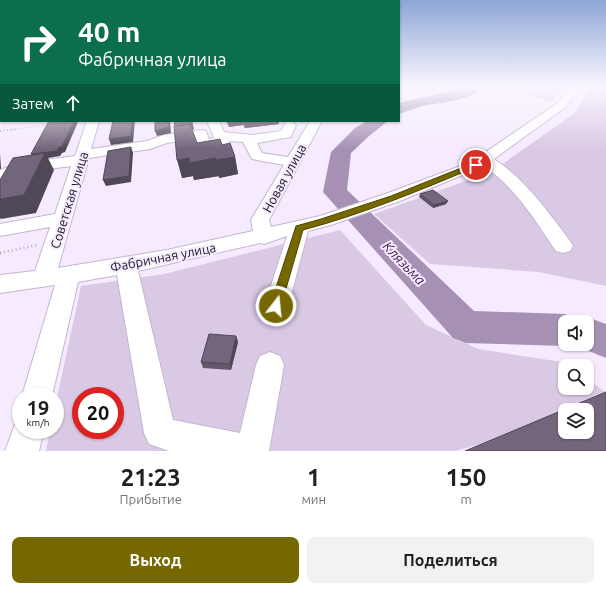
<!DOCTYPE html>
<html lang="ru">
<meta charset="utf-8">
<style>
:root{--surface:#fff;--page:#f2f2f2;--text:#202124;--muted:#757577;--accent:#766800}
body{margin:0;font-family:Ubuntu,sans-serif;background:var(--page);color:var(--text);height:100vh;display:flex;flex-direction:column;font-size:15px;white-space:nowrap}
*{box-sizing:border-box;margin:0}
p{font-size:13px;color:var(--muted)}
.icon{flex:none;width:22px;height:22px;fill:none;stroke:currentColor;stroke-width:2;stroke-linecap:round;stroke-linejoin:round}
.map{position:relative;height:451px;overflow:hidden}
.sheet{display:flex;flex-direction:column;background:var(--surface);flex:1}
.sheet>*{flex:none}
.top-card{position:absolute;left:0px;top:0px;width:400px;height:122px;box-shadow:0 1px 3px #0004;background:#0b6e4f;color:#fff;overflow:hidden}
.fabs{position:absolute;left:558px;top:315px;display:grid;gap:8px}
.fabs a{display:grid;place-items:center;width:36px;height:36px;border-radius:8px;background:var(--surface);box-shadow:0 1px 3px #0004;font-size:20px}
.speed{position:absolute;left:12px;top:387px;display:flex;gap:8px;font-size:20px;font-weight:700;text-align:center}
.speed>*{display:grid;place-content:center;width:52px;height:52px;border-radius:50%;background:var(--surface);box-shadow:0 1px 3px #0004;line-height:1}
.speed small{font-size:10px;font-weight:400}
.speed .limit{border:6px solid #d22;background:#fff;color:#111}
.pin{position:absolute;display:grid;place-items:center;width:34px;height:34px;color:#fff;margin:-17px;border:2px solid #fff;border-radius:50%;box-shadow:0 1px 4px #0007}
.me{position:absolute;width:44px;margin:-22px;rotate:16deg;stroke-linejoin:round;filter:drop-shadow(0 0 3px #0008)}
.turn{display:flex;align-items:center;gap:14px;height:84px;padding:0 12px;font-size:18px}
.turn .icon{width:52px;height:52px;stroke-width:2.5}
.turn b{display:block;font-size:28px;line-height:34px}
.then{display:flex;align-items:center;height:38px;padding:0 12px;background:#0003;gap:8px;font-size:15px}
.eta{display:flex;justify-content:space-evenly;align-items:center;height:68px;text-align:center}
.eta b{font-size:24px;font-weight:600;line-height:28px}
.button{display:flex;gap:8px;margin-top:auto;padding:8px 12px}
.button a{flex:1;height:46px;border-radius:8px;background:var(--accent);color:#fff;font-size:16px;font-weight:600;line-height:46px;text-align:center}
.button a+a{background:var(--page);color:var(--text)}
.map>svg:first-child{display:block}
</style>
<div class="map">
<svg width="606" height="451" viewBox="0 0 606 451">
<rect width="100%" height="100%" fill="#f5eafe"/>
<path fill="#d9c9e5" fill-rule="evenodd" d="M500 86H563L552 102Z
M591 86H606V286L539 272 430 264 374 214 491 172 575 113Z
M340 230 426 325 478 349 568 363 572 366H565V388H587V378L606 393 587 410H565V420L455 451H46L50 430H55V407L81 286 164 274ZM81 396H115V430H81Z"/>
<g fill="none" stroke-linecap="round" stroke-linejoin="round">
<path fill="#a691b5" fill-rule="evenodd" d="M466 86H483C472 102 437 102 419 107 412 109 406 112 399 114V103L402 102 457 90Z
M367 121H388L369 136 351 153 347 190 474 311 565 314 578 320 587 317 606 324V358L574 345 587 344V322H565V344H571L565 346 466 343 453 338 323 192 331 152 355 128Z"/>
<defs>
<path id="minor" d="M569 86H579L567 106 494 159C526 180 547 211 570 241L573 246 570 251 563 253 556 251C535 220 516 188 484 166L400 201 331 225 308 231 288 307 285 314 276 317 267 314 264 307 287 236 264 244 260 243 138 271 173 420 240 433 256 365 260 356 270 352 280 356 284 365 269 451H169L149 444 144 433 117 275 78 282 52 396H22L55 285 0 293V275L35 271 50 227 0 236V224L55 214 71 166 19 173 10 177 6 184 0 186V170L15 164 75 156 87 121H99L91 149 147 141 164 135 201 130 206 131 209 139 214 138 207 121H219L224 132 253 135 281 131 286 122 290 121 296 125 291 137 257 143 262 153 288 157 310 121H322L269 220 271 227 320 216 388 193 471 162 559 102ZM195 139 198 147 203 148 228 144 230 141 243 142 252 159 284 165 251 220 253 231 167 250 58 268 89 158 150 149 167 143Z
M21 417V430H44L39 451H5L17 419Z"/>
</defs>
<use href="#minor" stroke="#c4b6ce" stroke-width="2"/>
<path stroke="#b1a8b8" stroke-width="1.5" stroke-dasharray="0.5 2" stroke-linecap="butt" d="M10 130 44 125 55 121"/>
<path stroke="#b1a8b8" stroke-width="2" stroke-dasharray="1 2.5" stroke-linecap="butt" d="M0 131 17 129"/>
<path stroke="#b1a8b8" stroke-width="2.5" stroke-dasharray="1 3" stroke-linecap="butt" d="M0 253 37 245"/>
<path stroke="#b1a8b8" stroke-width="3" stroke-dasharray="1 3.5" stroke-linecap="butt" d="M0 253 3 252"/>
<use href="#minor" fill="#fff" fill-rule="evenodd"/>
</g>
<path fill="#62586b" d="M192 121 194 129 192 130 197 143 222 145 235 157 238 174 219 178V176L194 180 193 176 182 178Z
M226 121H279V124L245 128 243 125 229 127Z
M420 194 446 204 433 208 419 197Z
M236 336 238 342 231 370 203 368 201 362Z"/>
<path fill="#504757" d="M74 121H77L78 122 65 152 62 153 60 156 48 158 54 170 36 213 1 219 0 218V199L34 160 31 154 59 147Z
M132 121H135L133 142 111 145 109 139Z
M169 121H170L171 133 157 136 155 131Z
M228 121H243V125L229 127Z
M244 121H279V124L245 128Z
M192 124 194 129 177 132 175 126Z
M131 147 133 153 131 182 106 186 103 180Z
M0 154 1 168 0 170Z
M235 157 238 174 219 178 216 160Z
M189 158 193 176 182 178 177 160Z
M215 158 219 176 194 180 190 163Z
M448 201 446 204 433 208 434 205Z
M236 336 238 342 231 370 230 364Z"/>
<path fill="#72667c" stroke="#504757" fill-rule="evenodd" d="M49 121H74L62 147H59L57 151 31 154Z
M113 121H132L131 136 109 139Z
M155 121H169V127L155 131Z
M174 121H192V124L175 126Z
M190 124 197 143 220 139 222 145 230 143 235 157 216 160 215 158 190 163 189 158 177 160 174 126Z
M131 147 129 176 103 180 108 151Z
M45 153 24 195 0 199V180L13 158Z
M433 190 448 201 434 205 420 194Z
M209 334 236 336 230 364 201 362Z
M606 392V451H465ZM565 410H587V432H565Z"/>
<linearGradient id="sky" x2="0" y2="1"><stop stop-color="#8da6d4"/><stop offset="0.58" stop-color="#faf6ff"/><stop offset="1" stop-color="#faf6ff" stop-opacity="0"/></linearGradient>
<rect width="606" height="149" fill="url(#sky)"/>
<path fill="#766800" stroke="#4d4400" d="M476 162 478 163V166C421 190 363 214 303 230L281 306 280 310 276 311 272 310 270 306 296 226 321 219 391 196Z"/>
<g text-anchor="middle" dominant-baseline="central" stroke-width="4" stroke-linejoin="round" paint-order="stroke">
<g font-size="13" fill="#1d1821" stroke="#f5eafe">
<text transform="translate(284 178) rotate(-61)">Новая улица</text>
<text transform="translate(69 200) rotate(-73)">Советская улица</text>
<text transform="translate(163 257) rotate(-11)">Фабричная улица</text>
</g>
<g font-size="14" font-style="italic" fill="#422554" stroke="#f5eafe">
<text transform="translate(404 263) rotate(46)">Клязьма</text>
</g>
</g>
</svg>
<div class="fabs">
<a><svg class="icon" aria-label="sound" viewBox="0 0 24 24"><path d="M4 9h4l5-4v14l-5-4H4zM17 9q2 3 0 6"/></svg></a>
<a><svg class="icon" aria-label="search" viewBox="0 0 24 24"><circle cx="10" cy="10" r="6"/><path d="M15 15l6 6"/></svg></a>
<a><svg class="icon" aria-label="layers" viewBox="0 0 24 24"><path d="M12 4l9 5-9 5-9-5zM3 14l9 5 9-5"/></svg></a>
</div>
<div class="speed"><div>19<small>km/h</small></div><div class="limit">20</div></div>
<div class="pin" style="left:476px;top:165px;background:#d93025"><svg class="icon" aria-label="arrive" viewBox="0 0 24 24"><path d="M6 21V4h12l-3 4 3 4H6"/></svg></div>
<svg class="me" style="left:276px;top:306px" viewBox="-20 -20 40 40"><circle r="17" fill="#766800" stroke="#fff" stroke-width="3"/><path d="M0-11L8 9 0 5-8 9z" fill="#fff"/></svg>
<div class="top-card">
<div class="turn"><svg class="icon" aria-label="right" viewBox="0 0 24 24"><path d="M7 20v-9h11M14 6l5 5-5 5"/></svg><div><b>40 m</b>Фабричная улица</div></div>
<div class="then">Затем<svg class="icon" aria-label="ahead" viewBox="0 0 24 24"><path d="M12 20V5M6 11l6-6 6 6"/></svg></div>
</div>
</div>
<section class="sheet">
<div class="eta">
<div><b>21:23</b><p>Прибытие</p></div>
<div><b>1</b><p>мин</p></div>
<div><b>150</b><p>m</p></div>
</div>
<div class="button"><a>Выход</a><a>Поделиться</a></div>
</section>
